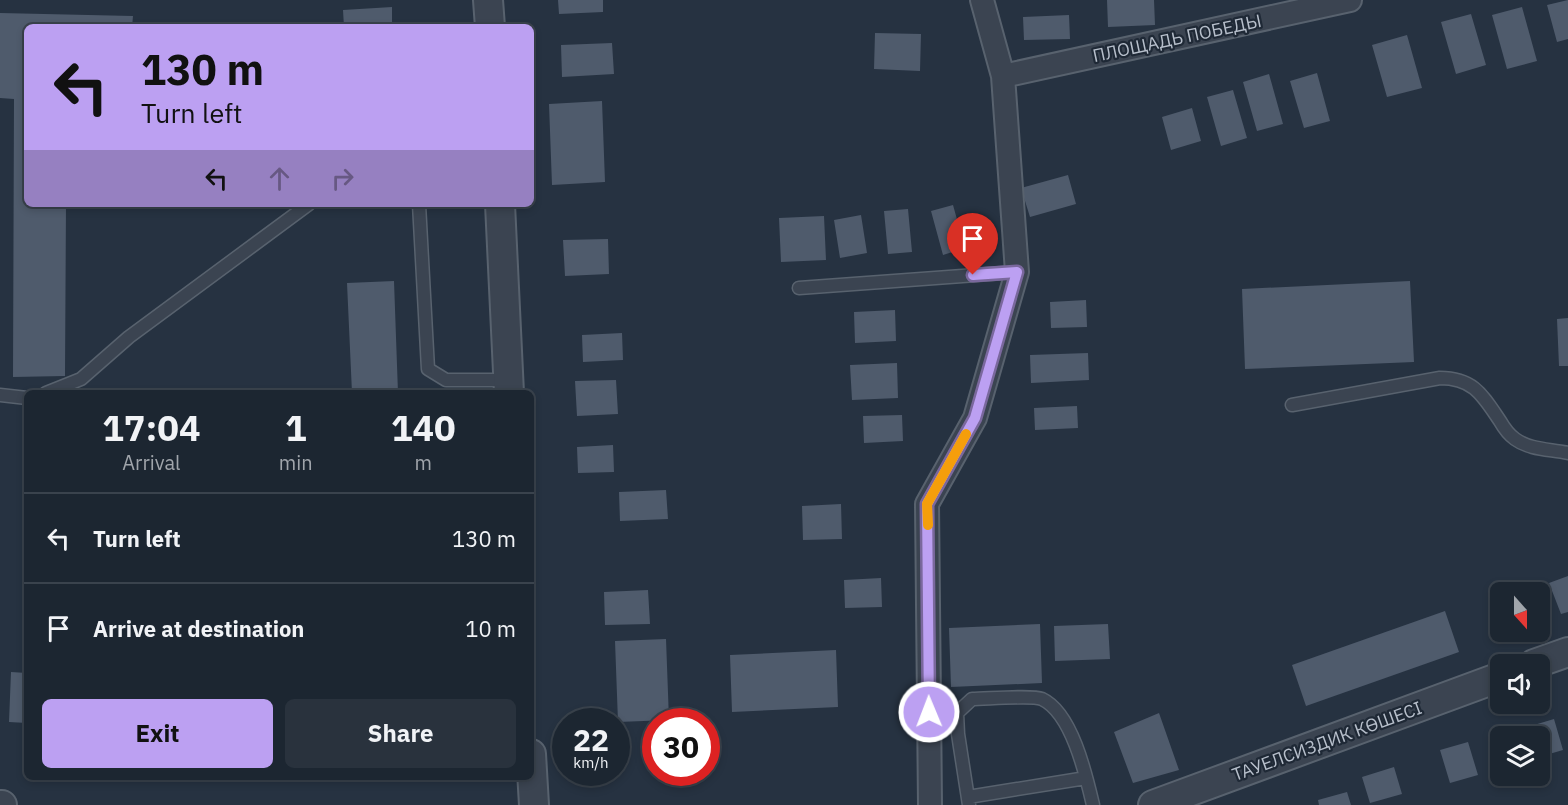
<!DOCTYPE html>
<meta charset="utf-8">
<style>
:root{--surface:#1c2631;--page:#29323d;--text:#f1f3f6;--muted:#a0a5ab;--line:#3a434d;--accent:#bca0f2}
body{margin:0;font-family:"IBM Plex Sans",sans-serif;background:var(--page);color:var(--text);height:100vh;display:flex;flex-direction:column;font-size:22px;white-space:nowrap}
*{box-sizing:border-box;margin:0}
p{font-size:20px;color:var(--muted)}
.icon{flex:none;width:33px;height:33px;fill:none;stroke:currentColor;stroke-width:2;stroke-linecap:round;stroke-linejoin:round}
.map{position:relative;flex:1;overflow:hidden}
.panel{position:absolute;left:24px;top:390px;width:510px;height:390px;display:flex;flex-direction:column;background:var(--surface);border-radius:9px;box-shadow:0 3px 9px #0003,0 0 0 2px var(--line)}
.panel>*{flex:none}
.hud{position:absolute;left:24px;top:24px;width:510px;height:183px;border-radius:9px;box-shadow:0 3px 9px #0003,0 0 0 2px var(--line);background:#bca0f2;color:#111;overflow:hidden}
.needle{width:39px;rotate:159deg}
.fabs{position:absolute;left:1490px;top:582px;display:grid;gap:12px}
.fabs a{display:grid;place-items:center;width:60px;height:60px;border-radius:9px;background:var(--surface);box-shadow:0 3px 9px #0003,0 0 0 2px var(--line);font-size:30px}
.speed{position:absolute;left:552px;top:708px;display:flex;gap:12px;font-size:30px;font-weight:700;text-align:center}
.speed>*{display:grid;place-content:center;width:78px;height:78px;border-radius:50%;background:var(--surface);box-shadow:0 3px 9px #0003,0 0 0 2px var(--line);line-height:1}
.speed small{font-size:15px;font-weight:400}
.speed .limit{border:9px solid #d22;background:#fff;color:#111}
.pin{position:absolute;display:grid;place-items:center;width:51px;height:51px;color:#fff;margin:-62px -26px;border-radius:50% 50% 50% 0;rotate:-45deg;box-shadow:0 0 6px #0007}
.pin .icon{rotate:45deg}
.me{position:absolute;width:66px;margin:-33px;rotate:359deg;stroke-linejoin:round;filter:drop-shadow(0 0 4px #0008)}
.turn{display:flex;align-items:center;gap:21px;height:126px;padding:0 18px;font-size:27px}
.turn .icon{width:78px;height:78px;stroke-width:2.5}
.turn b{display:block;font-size:42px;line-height:51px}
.lanes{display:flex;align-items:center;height:57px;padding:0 18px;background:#0003;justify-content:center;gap:30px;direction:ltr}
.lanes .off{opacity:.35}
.eta{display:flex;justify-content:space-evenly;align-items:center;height:102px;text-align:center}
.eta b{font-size:36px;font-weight:800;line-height:42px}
.cta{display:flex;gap:12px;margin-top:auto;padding:12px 18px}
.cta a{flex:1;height:69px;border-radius:9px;background:var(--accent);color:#111;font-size:24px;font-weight:800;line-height:69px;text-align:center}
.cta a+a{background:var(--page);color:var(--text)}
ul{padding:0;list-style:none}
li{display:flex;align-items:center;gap:18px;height:90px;padding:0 18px;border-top:2px solid var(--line)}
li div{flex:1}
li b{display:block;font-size:22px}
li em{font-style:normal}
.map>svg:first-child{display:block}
</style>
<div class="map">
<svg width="1568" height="805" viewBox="0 0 1568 805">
<rect width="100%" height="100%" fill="#263241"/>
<path fill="#4f5b6c" d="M558 0H603V12L559 14Z
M1107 0H1154L1155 25 1108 27Z
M1568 0V39L1557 42 1547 5Z
M392 7V27H344L343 10Z
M1522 7 1537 61 1507 69 1492 15Z
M0 13 133 16 132 27H27V204H66L65 376 13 377 14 99 0 98Z
M1471 14 1486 65 1456 74 1441 22Z
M1069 15 1070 39 1024 40 1023 17Z
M875 33 921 34 920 71 874 69Z
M1407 35 1422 88 1387 97 1372 45Z
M612 43 614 74 562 77 561 45Z
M1317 73 1330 121 1304 128 1290 81Z
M1269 74 1283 124 1257 131 1243 82Z
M1233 90 1247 138 1221 146 1207 97Z
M602 101 605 182 552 185 549 104Z
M1192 108 1201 141 1171 150 1162 117Z
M1068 175 1076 204 1030 217 1021 188Z
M953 205 965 248 943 255 931 211Z
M908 209 912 252 888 254 884 211Z
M861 215 867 253 840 258 834 220Z
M824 216 826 260 781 262 779 218Z
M608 239 609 274 565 276 563 240Z
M394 281 398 393H352L347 283Z
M1410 281 1414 362 1245 369 1242 289Z
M1086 300 1087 327 1051 328 1050 302Z
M895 310 896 341 855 343 854 312Z
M1568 318V366H1559L1557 319Z
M622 333 623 360 583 362 582 335Z
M1088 353 1089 380 1031 383 1030 355Z
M897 363 898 398 852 400 850 365Z
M616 380 618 414 577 416 575 381Z
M1077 406 1078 428 1035 430 1034 408Z
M902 415 903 441 864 443 863 416Z
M613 445 614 472 578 473 577 447Z
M666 490 668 519 620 521 619 492Z
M841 504 842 539 803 540 802 506Z
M1568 576V612L1561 614 1549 583Z
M881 578 882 607 845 608 844 580Z
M648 590 650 624 605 625 604 592Z
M1445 611 1459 652 1306 706 1292 665Z
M1040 624 1042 683 951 687 949 628Z
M1108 624 1110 659 1055 661 1054 626Z
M666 639 669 720 618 722 615 641Z
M836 650 838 707 732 712 730 655Z
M11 672 27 673V723L9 722Z
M1159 713 1179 770 1133 783 1114 732Z
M1554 719 1563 750 1539 757V736H1505L1504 734Z
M1468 742 1478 775 1450 783 1440 750Z
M1394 767 1402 794 1370 803 1362 777Z
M1347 792 1351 805H1319L1318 800Z"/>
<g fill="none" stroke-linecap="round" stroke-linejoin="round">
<defs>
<path id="service" d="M419 204 428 369 446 380H509
M799 288 1017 272
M46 393 81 379 129 337 309 204
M0 395 27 398
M1292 405 1440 378C1474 378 1483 396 1500 421 1504 428 1508 434 1515 439 1530 450 1550 449 1568 453
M968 797 1086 778
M969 805 958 734 957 713 972 699C986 699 1032 695 1042 699 1072 713 1086 775 1093 805"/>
<path id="minor" d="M1003 76 1350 0
M930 805 927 504 975 418 1017 272 1003 76 982 0"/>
<path id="tertiary" d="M488 0 490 27
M500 204 509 393
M1534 664 1568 652
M531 754 534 805
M0 805H2
M1153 805 1500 677"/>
</defs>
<use href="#service" stroke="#58626e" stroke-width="15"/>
<use href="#minor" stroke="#58626e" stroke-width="26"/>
<use href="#tertiary" stroke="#58626e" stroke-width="32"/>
<use href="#service" stroke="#3b4451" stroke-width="12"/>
<use href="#minor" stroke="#3b4451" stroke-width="22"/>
<use href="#tertiary" stroke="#3b4451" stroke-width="28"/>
</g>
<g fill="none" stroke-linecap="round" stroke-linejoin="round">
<defs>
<path id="route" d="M929 712 927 504 975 418 1017 272 973 275"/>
</defs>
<use href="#route" stroke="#7a689d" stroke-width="15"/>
<use href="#route" stroke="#bca0f2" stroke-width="10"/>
<path stroke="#f59e0b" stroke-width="10" d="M928 525 927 504 966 434"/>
</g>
<g text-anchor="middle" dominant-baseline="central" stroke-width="4.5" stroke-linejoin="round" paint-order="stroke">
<g font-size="18" fill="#b7bfcb" stroke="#1f2936">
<text transform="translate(1177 38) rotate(-12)">ПЛОЩАДЬ ПОБЕДЫ</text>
<text transform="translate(1327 741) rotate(-20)">ТАУЕЛСИЗДИК КӨШЕСІ</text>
</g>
</g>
</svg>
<div class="fabs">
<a><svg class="needle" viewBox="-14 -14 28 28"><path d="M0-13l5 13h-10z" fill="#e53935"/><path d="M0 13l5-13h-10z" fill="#a0a5ab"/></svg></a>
<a><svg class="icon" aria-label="sound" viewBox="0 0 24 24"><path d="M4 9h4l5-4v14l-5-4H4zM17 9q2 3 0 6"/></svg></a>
<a><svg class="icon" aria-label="layers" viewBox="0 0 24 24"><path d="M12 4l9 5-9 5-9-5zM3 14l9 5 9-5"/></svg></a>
</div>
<div class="speed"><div>22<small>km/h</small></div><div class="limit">30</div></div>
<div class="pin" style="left:973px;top:275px;background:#d93025"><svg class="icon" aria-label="arrive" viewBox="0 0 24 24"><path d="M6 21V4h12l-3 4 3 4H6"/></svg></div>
<svg class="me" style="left:929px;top:712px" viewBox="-20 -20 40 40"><circle r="17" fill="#bca0f2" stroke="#fff" stroke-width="3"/><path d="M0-11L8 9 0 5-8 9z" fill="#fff"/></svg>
<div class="hud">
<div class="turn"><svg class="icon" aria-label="left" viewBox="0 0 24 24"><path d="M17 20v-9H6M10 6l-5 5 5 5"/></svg><div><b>130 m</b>Turn left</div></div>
<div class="lanes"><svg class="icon" aria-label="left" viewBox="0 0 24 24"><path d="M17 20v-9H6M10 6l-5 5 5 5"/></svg><svg class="icon off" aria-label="ahead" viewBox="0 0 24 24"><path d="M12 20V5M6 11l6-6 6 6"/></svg><svg class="icon off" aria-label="right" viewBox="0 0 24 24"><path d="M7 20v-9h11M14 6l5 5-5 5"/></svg></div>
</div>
<section class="panel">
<div class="eta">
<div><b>17:04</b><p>Arrival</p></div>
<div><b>1</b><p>min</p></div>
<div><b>140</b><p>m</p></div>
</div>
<ul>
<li><svg class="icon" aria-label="left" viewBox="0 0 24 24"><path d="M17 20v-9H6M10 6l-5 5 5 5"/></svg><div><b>Turn left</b></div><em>130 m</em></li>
<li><svg class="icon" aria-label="arrive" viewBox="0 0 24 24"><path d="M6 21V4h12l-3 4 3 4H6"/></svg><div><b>Arrive at destination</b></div><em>10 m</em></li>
</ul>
<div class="cta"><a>Exit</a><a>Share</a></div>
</section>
</div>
